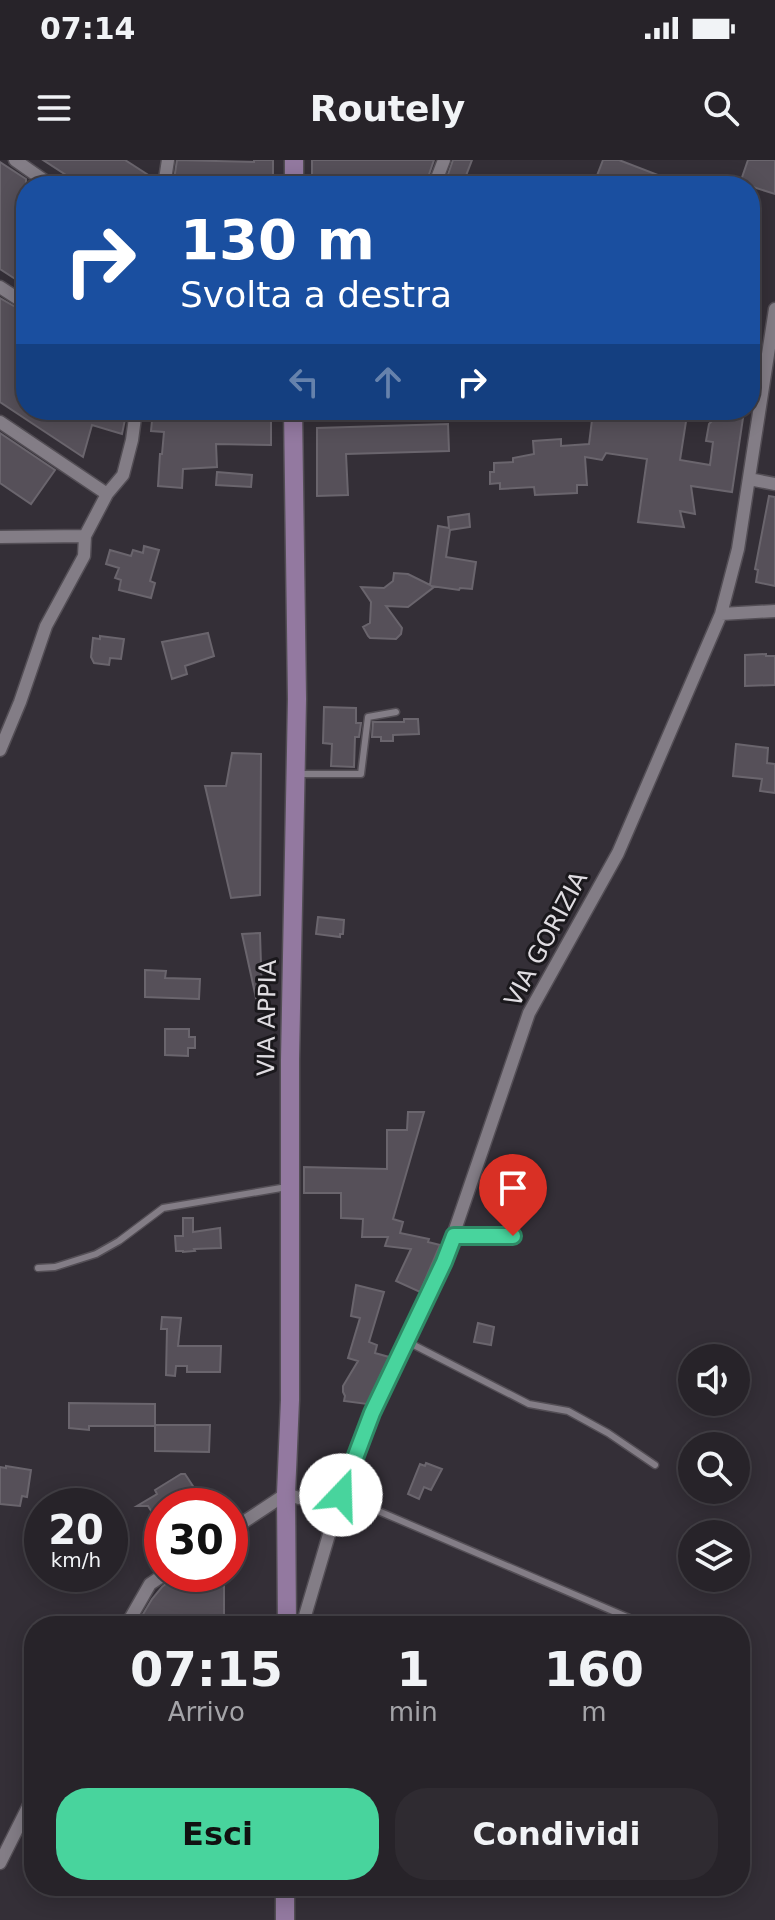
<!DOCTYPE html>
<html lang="it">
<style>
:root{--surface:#272329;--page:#2f2b31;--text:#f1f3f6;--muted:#a4a4a8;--line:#434046;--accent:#48d49d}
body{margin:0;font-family:"DejaVu Sans",sans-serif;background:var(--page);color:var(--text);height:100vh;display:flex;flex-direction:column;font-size:30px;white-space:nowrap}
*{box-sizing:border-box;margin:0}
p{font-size:26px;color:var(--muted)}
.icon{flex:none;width:44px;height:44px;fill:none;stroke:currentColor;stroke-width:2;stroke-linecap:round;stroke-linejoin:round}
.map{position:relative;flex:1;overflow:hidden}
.sheet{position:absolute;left:24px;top:1456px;width:726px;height:280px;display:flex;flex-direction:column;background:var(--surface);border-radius:32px;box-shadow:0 4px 20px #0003,0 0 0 2px var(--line)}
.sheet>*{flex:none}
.guide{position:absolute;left:16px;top:16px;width:744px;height:244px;border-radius:32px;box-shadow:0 4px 20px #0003,0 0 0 2px var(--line);background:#1a4fa0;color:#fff;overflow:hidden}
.controls{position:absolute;left:678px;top:1184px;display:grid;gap:16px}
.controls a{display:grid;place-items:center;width:72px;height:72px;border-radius:50%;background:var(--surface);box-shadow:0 4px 20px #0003,0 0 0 2px var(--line);font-size:40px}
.speed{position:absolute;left:24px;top:1328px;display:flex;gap:16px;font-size:40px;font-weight:700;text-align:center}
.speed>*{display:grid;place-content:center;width:104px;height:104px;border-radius:50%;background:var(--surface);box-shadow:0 4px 20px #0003,0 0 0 2px var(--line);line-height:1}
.speed small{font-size:20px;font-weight:400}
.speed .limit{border:12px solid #d22;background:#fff;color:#111}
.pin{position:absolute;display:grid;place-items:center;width:68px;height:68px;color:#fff;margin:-82px -34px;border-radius:50% 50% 50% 0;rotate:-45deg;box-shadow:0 0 8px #0007}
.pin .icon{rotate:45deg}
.me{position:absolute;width:88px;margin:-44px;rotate:21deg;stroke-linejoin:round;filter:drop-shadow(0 0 6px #0008)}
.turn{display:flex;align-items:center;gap:28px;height:168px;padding:0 32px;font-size:36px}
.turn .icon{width:104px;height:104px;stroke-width:2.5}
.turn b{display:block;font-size:56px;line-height:68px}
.lanes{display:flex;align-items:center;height:76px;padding:0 32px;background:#0003;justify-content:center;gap:40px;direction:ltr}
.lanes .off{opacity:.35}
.eta{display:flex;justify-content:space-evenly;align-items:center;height:136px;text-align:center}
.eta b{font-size:48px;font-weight:600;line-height:56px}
.cta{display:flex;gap:16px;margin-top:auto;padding:16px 32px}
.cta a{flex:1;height:92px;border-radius:32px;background:var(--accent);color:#111;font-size:32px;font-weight:600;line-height:92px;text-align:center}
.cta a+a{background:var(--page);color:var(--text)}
.status{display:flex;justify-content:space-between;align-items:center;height:56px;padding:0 40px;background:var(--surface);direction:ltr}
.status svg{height:22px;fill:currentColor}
header{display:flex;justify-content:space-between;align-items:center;height:104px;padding:0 32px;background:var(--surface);font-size:36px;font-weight:600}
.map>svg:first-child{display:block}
</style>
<div class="status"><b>07:14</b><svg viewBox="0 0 49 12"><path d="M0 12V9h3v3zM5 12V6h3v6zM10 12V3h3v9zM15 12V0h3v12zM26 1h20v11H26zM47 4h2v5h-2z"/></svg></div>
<header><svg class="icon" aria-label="menu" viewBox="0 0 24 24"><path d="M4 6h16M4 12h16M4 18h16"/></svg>Routely<svg class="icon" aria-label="search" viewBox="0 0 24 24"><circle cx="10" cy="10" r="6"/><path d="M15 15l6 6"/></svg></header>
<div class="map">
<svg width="775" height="1760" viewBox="0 0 775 1760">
<rect width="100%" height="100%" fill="#342f37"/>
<path fill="#565059" stroke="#6a656d" stroke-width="2" d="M43 0H125L156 20 155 26H83Z
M177 0 254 2V0H273V26H173Z
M312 0H434L425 26H410L380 21 379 26H312Z
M453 0H472L462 26H444Z
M603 0H619L658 15 653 26H593Z
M748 0H775V34L750 26H739Z
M0 2 26 19V126L0 109Z
M0 138 26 153V250H127L122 274 92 265 83 297 0 242Z
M153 250 271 253V285L216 284 217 307 183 309 182 328 158 326 160 294H162L164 272 151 271Z
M719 250 735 252 734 256 743 258 732 332 691 326 695 354 680 351 684 367 638 362 647 299 606 293 602 300 585 297 587 325H577V333L535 335 534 327 500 329V323L490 324V312H494V303L513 302V298L534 294 533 281 561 279V286L589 284 593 252 624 257 625 252 654 257 655 251 687 255 680 300 710 305 713 282 706 281 709 264 713 260 710 255Z
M448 264 449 291 346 294 348 335 317 336V268Z
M0 273 55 310 31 344 0 323Z
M217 312 252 315 251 327 216 325Z
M769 336 775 337V426L756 422 758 410 755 409Z
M469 354 470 367 450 370 446 397 476 402 472 429 460 428 459 430 431 426 434 427 408 447 386 446 402 468 401 474 396 479 370 478 368 476 363 467 370 463 371 442 361 427 384 428 393 421 394 413 408 414 430 425 438 366 449 368 448 357Z
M144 386 159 390 150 421 155 423 151 438 119 430 121 420 115 418 119 408 106 404 110 390 131 396 133 390 143 393Z
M208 473 214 496 185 506 187 514 172 519 162 482Z
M100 476 124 479 121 499 110 498 109 505 94 503 91 497 93 478 100 479Z
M766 494V496H775V525L745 526V495Z
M324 547 356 548V563H361L359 577H355L354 607 331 606 332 584 323 583Z
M404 559H418L419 574 393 575V581H381V577H372L373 562H404Z
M736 584 768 588 767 603 775 604V633L760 631 762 619 733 616Z
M232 593 261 594 260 735 231 738 205 626H226Z
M318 757 344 760 343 774H340V777L316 774Z
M260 773 262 837 256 838 242 774Z
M145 810 166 811 165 818 200 819 199 839 145 837Z
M165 869H189V877H195V888H188V896L165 895Z
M408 952H424L393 1059 403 1062 400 1073 429 1079 428 1082 440 1085 420 1132 396 1121 411 1089 385 1086 388 1077H362L363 1059 341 1058V1033H304V1007L387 1009V970H407Z
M183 1058H193V1072L220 1068 221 1088 194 1089 195 1091 183 1092V1091H176L175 1076H183Z
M356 1125 384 1132 369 1182 377 1185 375 1193 389 1197 367 1244 344 1241 345 1236 343 1232V1226L358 1201 348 1198 360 1158 351 1156Z
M162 1157 181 1158 178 1186H221L220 1212H187V1206H176L175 1216 166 1215 167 1169H161Z
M478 1163 494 1167 491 1185 474 1182Z
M69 1243 155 1244V1266H89V1270L69 1268Z
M155 1265H210L209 1292 155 1291Z
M426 1303 442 1309 431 1330 424 1327 419 1339 408 1334 420 1304 425 1306Z
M6 1306 31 1310 27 1337 22 1336 20 1346 0 1344V1307L6 1308Z
M181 1314H185L206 1346H162V1368L148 1346H137L157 1334 155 1330Z
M190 1414 224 1415V1455H226V1466H136L152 1439 162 1427 173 1418Z"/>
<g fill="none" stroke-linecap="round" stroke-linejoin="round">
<defs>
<path id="service" d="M299 614H361L368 557 396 552
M454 1076H513
M38 1108 55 1107 96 1094 119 1081 163 1048 287 1027
M406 1181 529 1244 568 1251 608 1273 655 1305
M343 1336 648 1466"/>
<path id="minor" d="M15 0 52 26
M164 26 168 0
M434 26 444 0
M0 127 26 144
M293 252 333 250
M0 262 107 334
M749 319 775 324
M0 377 85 376
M721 454 775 451
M0 590 20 542 46 466 84 396 85 376 107 334 123 315 132 280 136 250
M230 1371 286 1334 299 1338 317 1337 338 1344
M126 1466 150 1424 165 1414
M302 1466 338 1344 372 1253 444 1102 529 853 618 693 721 454 738 389 775 149
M0 1703 34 1635"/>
<path id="secondary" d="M294 0V26
M287 1466 286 1334 290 1240V900L297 539 293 250
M285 1760V1726"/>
</defs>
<use href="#service" stroke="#534e55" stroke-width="9"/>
<use href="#minor" stroke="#534e55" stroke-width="15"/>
<use href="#secondary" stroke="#534e55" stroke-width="21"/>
<use href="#service" stroke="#837d86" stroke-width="6"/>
<use href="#minor" stroke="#837d86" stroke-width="12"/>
<use href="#secondary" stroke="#9379a0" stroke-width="18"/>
</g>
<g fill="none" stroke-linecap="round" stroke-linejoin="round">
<defs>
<path id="route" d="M341 1335 372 1253 444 1102 454 1076H513"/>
</defs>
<use href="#route" stroke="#2f8a66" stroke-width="20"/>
<use href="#route" stroke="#48d49d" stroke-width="14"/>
</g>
<g text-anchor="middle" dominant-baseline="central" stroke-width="6" stroke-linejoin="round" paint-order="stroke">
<g font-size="24" fill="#dfdce1" stroke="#1a181c">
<text transform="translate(546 779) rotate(-62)">VIA GORIZIA</text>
<text transform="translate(267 858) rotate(-89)">VIA APPIA</text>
</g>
</g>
</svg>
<div class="controls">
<a><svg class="icon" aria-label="sound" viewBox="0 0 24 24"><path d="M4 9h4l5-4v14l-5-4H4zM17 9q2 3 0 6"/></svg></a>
<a><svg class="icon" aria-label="search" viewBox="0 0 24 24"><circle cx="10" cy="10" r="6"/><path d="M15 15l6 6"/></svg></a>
<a><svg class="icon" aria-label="layers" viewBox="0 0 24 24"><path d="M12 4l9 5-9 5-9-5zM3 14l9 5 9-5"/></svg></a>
</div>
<div class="speed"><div>20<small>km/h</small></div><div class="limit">30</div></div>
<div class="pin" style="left:513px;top:1076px;background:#d93025"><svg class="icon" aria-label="arrive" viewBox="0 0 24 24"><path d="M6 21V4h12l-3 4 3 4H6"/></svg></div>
<svg class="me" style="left:341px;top:1335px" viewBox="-20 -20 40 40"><circle r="19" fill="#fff"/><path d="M0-13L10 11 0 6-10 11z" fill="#48d49d"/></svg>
<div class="guide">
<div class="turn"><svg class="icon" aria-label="right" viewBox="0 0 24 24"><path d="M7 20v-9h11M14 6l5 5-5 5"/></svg><div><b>130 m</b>Svolta a destra</div></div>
<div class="lanes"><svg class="icon off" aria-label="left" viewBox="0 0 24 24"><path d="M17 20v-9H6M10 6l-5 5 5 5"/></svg><svg class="icon off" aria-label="ahead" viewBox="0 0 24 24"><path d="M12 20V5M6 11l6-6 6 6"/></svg><svg class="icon" aria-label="right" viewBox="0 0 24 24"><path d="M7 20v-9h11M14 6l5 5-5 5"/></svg></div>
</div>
<section class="sheet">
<div class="eta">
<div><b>07:15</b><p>Arrivo</p></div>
<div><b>1</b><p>min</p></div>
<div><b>160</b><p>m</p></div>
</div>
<div class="cta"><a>Esci</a><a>Condividi</a></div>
</section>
</div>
